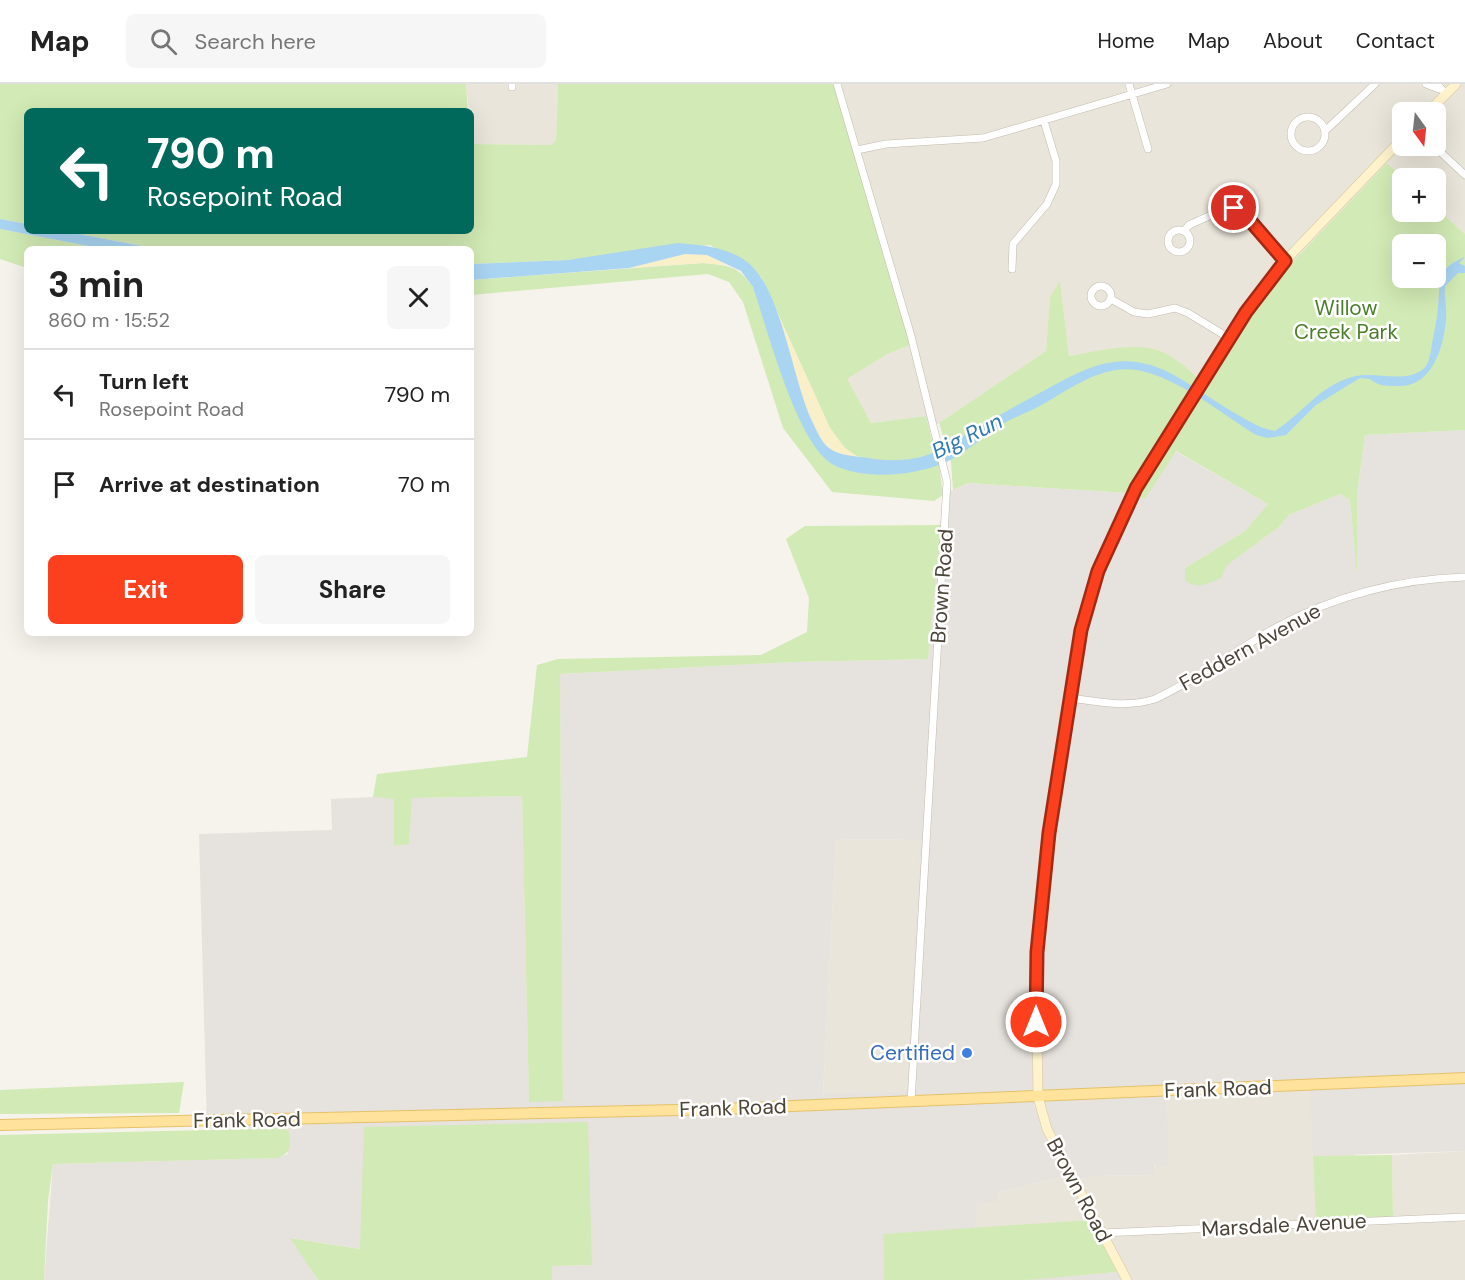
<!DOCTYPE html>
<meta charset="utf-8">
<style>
:root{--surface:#fff;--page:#f6f6f6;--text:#222;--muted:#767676;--line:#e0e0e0;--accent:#fc3f1d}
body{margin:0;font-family:"DM Sans",sans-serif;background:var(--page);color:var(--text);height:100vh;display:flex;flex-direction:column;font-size:22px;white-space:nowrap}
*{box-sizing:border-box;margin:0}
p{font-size:20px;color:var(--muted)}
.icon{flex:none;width:33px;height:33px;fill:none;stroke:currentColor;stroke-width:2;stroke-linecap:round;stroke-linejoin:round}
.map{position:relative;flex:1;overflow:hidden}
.drawer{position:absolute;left:24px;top:162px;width:450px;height:390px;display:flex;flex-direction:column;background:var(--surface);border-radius:9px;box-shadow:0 6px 24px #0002}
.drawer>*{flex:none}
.banner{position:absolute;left:24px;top:24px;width:450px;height:126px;border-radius:9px;box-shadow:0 6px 24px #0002;background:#00695c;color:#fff;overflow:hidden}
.needle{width:39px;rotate:165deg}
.tools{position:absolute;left:1392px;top:18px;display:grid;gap:12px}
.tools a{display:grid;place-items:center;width:54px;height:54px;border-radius:9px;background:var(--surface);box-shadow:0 6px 24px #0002;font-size:30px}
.pin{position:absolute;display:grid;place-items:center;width:51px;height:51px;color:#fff;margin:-26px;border:3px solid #fff;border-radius:50%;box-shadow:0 2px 6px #0007}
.me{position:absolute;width:66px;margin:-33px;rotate:0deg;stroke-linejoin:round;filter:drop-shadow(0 0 4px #0008)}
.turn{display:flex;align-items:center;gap:21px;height:126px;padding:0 24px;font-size:27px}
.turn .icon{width:78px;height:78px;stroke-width:2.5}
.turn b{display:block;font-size:42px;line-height:51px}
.round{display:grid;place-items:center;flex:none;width:63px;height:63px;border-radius:9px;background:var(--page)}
.overview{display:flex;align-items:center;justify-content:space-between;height:102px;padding:0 24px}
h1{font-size:36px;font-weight:700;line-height:45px}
.action{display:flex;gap:12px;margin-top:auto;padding:12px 24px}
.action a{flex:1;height:69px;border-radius:9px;background:var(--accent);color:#fff;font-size:24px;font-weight:700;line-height:69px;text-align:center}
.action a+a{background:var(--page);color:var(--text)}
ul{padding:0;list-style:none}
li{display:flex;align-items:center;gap:18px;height:90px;padding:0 24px;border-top:2px solid var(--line)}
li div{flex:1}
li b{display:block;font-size:22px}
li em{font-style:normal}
header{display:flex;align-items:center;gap:36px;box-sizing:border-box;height:84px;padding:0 30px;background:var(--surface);border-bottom:2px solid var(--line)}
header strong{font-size:28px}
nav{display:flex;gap:33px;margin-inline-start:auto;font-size:21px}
.search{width:420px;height:54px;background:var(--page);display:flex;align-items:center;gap:15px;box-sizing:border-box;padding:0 21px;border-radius:9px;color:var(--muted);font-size:22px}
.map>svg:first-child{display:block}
</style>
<header>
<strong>Map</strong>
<div class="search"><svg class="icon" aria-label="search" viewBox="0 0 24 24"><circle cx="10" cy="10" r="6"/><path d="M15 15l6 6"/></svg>Search here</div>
<nav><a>Home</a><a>Map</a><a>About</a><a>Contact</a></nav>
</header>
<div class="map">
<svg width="1465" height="1196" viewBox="0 0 1465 1196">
<rect width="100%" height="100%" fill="#f6f3ec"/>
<path fill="#eae5da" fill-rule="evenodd" d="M466 0H558L556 57 552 61 473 60Z
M834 0H1465V150L1436 124V94H1403L1387 79 1283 188 1257 223 1208 301 1174 274 1116 265 1069 272 1060 198 1050 213 1046 267 939 339 929 343 926 332 871 339 846 295 887 270 910 261ZM1402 28H1436V62H1402Z
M836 755 920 756 908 1007 823 1011Z
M1310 1001 1393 1133 1392 1071 1465 1067V1196H1122L1090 1136 975 1145 978 1118 997 1108 1066 1092 1071 1098 1095 1092 1153 1091 1166 1009Z"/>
<path fill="#e6e2dd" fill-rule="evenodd" d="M1465 346V1067L1313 1072 1310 1002 1166 1009 1169 1081H1154V1091L1095 1092 1071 1098 1066 1092 997 1108V1118L978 1119 975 1145 883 1150 884 1196H552L551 1182 592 1181 365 1043 361 1165 291 1154 318 1196H44L53 1080 278 1074 288 1070 283 1044 207 1045 199 750 332 746 331 715 373 713 394 714 395 762 409 759 411 714 522 712 529 1017 563 1016 560 590 794 578 928 575 943 411 968 399 1128 409 1145 415 1175 367 1268 420 1245 447 1185 484 1226 481 1279 443 1289 431 1340 410 1350 416 1357 489V411L1365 351ZM836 755 920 756 907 1007 823 1010Z
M1117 1188 1122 1196H1026L1038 1194Z"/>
<path fill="#d2eab5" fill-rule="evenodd" d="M0 0H466L468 27H27V140L0 135Z
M558 0H834L910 261 887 270 847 295 871 339 926 332 935 368C911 378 865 385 844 363 839 358 835 350 830 344L761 193 710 161 568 176 471 180V165H158L63 147H471V47L473 60 552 61 556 56Z
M1387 79 1403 94 1402 128H1436V124L1465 150V346L1365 351 1357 411V491L1350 416 1340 410 1289 431 1279 443 1227 481 1221 494C1207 500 1198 506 1185 496V484L1245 447 1268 420 1176 367 1145 415 1137 412 1257 223 1283 188ZM1402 160H1436V194H1402Z
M0 145 104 165H27V184L0 175Z
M703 179C730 182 737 181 753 203L832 379C869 393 901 389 939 381L943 411 934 417 832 408 783 344 743 218 729 198 708 190 471 211V196Z
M1060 197 1069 272C1095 268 1127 259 1154 265 1170 269 1185 282 1197 293L1128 409 968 399 953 406 951 378 939 339 1046 267 1050 213Z
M941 441 928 575 794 578 560 590 563 1017 529 1018 522 712 412 714 409 760 394 762V715L373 713 377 690 527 673 537 581 558 575 761 571 807 548 809 514 786 455 805 442Z
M184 998 179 1029 0 1030V1006Z
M588 1038 592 1181 552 1182V1196H318L290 1154 360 1165 364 1043Z
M283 1044 289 1048C290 1062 292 1068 278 1074L53 1080 48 1117 44 1196H0V1051Z
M1392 1071 1393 1133 1316 1137 1313 1072Z
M1090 1136 1117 1188 1026 1196H884L883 1150Z"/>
<path fill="#f9efc9" d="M685 170 707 171 727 181 703 179 629 184Z
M771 214 830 344 845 364 858 373C848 371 836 370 828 363 801 340 783 250 771 214Z"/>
<path fill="#a9d4f2" d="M0 135 27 140V147H63L158 165H104L0 145Z
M678 159C701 161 728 163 747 178 782 205 792 295 812 337 816 345 821 358 829 364 840 372 855 372 868 374 892 378 913 377 935 368 965 352 993 334 1023 318 1079 289 1117 257 1179 294 1202 307 1253 345 1275 347 1301 331 1319 302 1352 293 1375 286 1409 302 1426 282 1430 276 1431 266 1432 260 1434 248 1437 236 1438 224 1441 197 1435 185 1465 173L1459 179 1465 182V189H1458L1445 202C1444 213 1447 224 1446 235 1444 261 1433 302 1400 302 1389 302 1379 303 1370 295L1360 294 1316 321 1286 351 1268 354 1256 351C1222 330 1177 293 1137 286 1102 281 1073 303 1045 319 1033 326 1020 331 1008 337 985 350 964 372 939 381 909 392 861 396 832 380 796 358 767 244 753 203L741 187 707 171 685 170 629 184 471 196V180L568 176Z"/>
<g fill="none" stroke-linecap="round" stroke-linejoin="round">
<defs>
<path id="street" d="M512 0V3
M837 0 911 252 947 398 911 1018
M1129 0 1148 65
M1426 0 1439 5
M1437 0 1446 10
M1291 50a17 17 0 1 1 34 0a17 17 0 1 1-34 0Z
M1325 47 1375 0
M1434 62 1465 91
M857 66 886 60 983 54 1167 0
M1168 157a11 11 0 1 1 22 0a11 11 0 1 1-22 0Z
M1184 147 1189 141 1227 124C1247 124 1272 162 1285 177
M1012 185 1013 160 1047 120 1056 100V77L1044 37
M1091 212a10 10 0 1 1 20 0a10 10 0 1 1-20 0Z
M1111 215 1134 228 1148 230 1175 224 1188 229 1229 254
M1070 614C1100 618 1126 624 1155 615 1198 595 1236 566 1277 543 1335 512 1399 495 1465 493
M1102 1149 1465 1133"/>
<path id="secondary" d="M1428 28 1456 0
M1127 1196 1047 1045 1038 1013 1036 873 1041 809 1075 581 1087 522 1106 465 1127 421 1246 228 1283 179 1402 55"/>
<path id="primary" d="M0 1041 723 1025 1465 994"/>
</defs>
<use href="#street" stroke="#c2bbae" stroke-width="8"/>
<use href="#secondary" stroke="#d6c79b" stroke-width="10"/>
<use href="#primary" stroke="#e6c16a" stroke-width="12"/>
<use href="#street" stroke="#fff" stroke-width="7"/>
<use href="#secondary" stroke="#fff3cd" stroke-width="9"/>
<use href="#primary" stroke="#ffe39c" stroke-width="10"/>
</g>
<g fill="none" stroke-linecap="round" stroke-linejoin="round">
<defs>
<path id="route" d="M1036 938 1037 868 1049 749 1081 546 1098 487 1136 404 1246 228 1285 177 1247 133 1234 124"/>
</defs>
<use href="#route" stroke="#a42913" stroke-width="15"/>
<use href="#route" stroke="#fc3f1d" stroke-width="10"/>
</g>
<circle fill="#3f7fe0" stroke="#fff" stroke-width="2" cx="967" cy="969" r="6"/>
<g text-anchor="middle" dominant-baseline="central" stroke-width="5" stroke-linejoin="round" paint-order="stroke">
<g font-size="21" fill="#4a7f2a" stroke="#fff">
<text x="1346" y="224">Willow<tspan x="1346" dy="24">Creek Park</tspan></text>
</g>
<g font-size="21" fill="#4b4439" stroke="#fff">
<text transform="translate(942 502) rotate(-86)">Brown Road</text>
<text transform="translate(1250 563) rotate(-29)">Feddern Avenue</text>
<text transform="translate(1218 1005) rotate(-2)">Frank Road</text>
<text transform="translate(733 1024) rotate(-2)">Frank Road</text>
<text transform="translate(247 1036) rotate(-1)">Frank Road</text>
<text transform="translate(1079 1106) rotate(62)">Brown Road</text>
<text transform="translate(1284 1141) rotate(-3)">Marsdale Avenue</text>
</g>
<g font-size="21" fill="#366cbe" stroke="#fff" text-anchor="end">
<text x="955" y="969">Certified</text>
</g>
<g font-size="22" font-style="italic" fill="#2e7ab2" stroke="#fff">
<text transform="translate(967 352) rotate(-26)">Big Run</text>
</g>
</g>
</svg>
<div class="tools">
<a><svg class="needle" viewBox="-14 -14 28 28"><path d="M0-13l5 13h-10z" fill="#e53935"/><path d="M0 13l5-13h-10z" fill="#767676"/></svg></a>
<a>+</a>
<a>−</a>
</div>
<div class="pin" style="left:1234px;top:124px;background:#d93025"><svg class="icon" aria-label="arrive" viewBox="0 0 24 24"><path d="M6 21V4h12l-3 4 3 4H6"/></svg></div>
<svg class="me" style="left:1036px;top:938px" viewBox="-20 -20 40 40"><circle r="17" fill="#fc3f1d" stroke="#fff" stroke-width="3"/><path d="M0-11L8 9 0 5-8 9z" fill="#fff"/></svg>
<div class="banner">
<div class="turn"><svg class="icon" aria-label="left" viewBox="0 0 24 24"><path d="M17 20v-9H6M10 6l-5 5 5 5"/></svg><div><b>790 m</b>Rosepoint Road</div></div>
</div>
<section class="drawer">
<div class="overview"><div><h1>3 min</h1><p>860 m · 15:52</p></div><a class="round"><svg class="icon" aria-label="close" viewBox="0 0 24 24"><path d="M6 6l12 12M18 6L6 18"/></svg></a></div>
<ul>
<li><svg class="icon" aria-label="left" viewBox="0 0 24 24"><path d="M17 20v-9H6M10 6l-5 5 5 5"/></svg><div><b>Turn left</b><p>Rosepoint Road</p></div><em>790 m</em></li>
<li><svg class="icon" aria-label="arrive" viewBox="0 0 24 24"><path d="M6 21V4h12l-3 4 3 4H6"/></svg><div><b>Arrive at destination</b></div><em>70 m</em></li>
</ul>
<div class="action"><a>Exit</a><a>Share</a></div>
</section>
</div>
